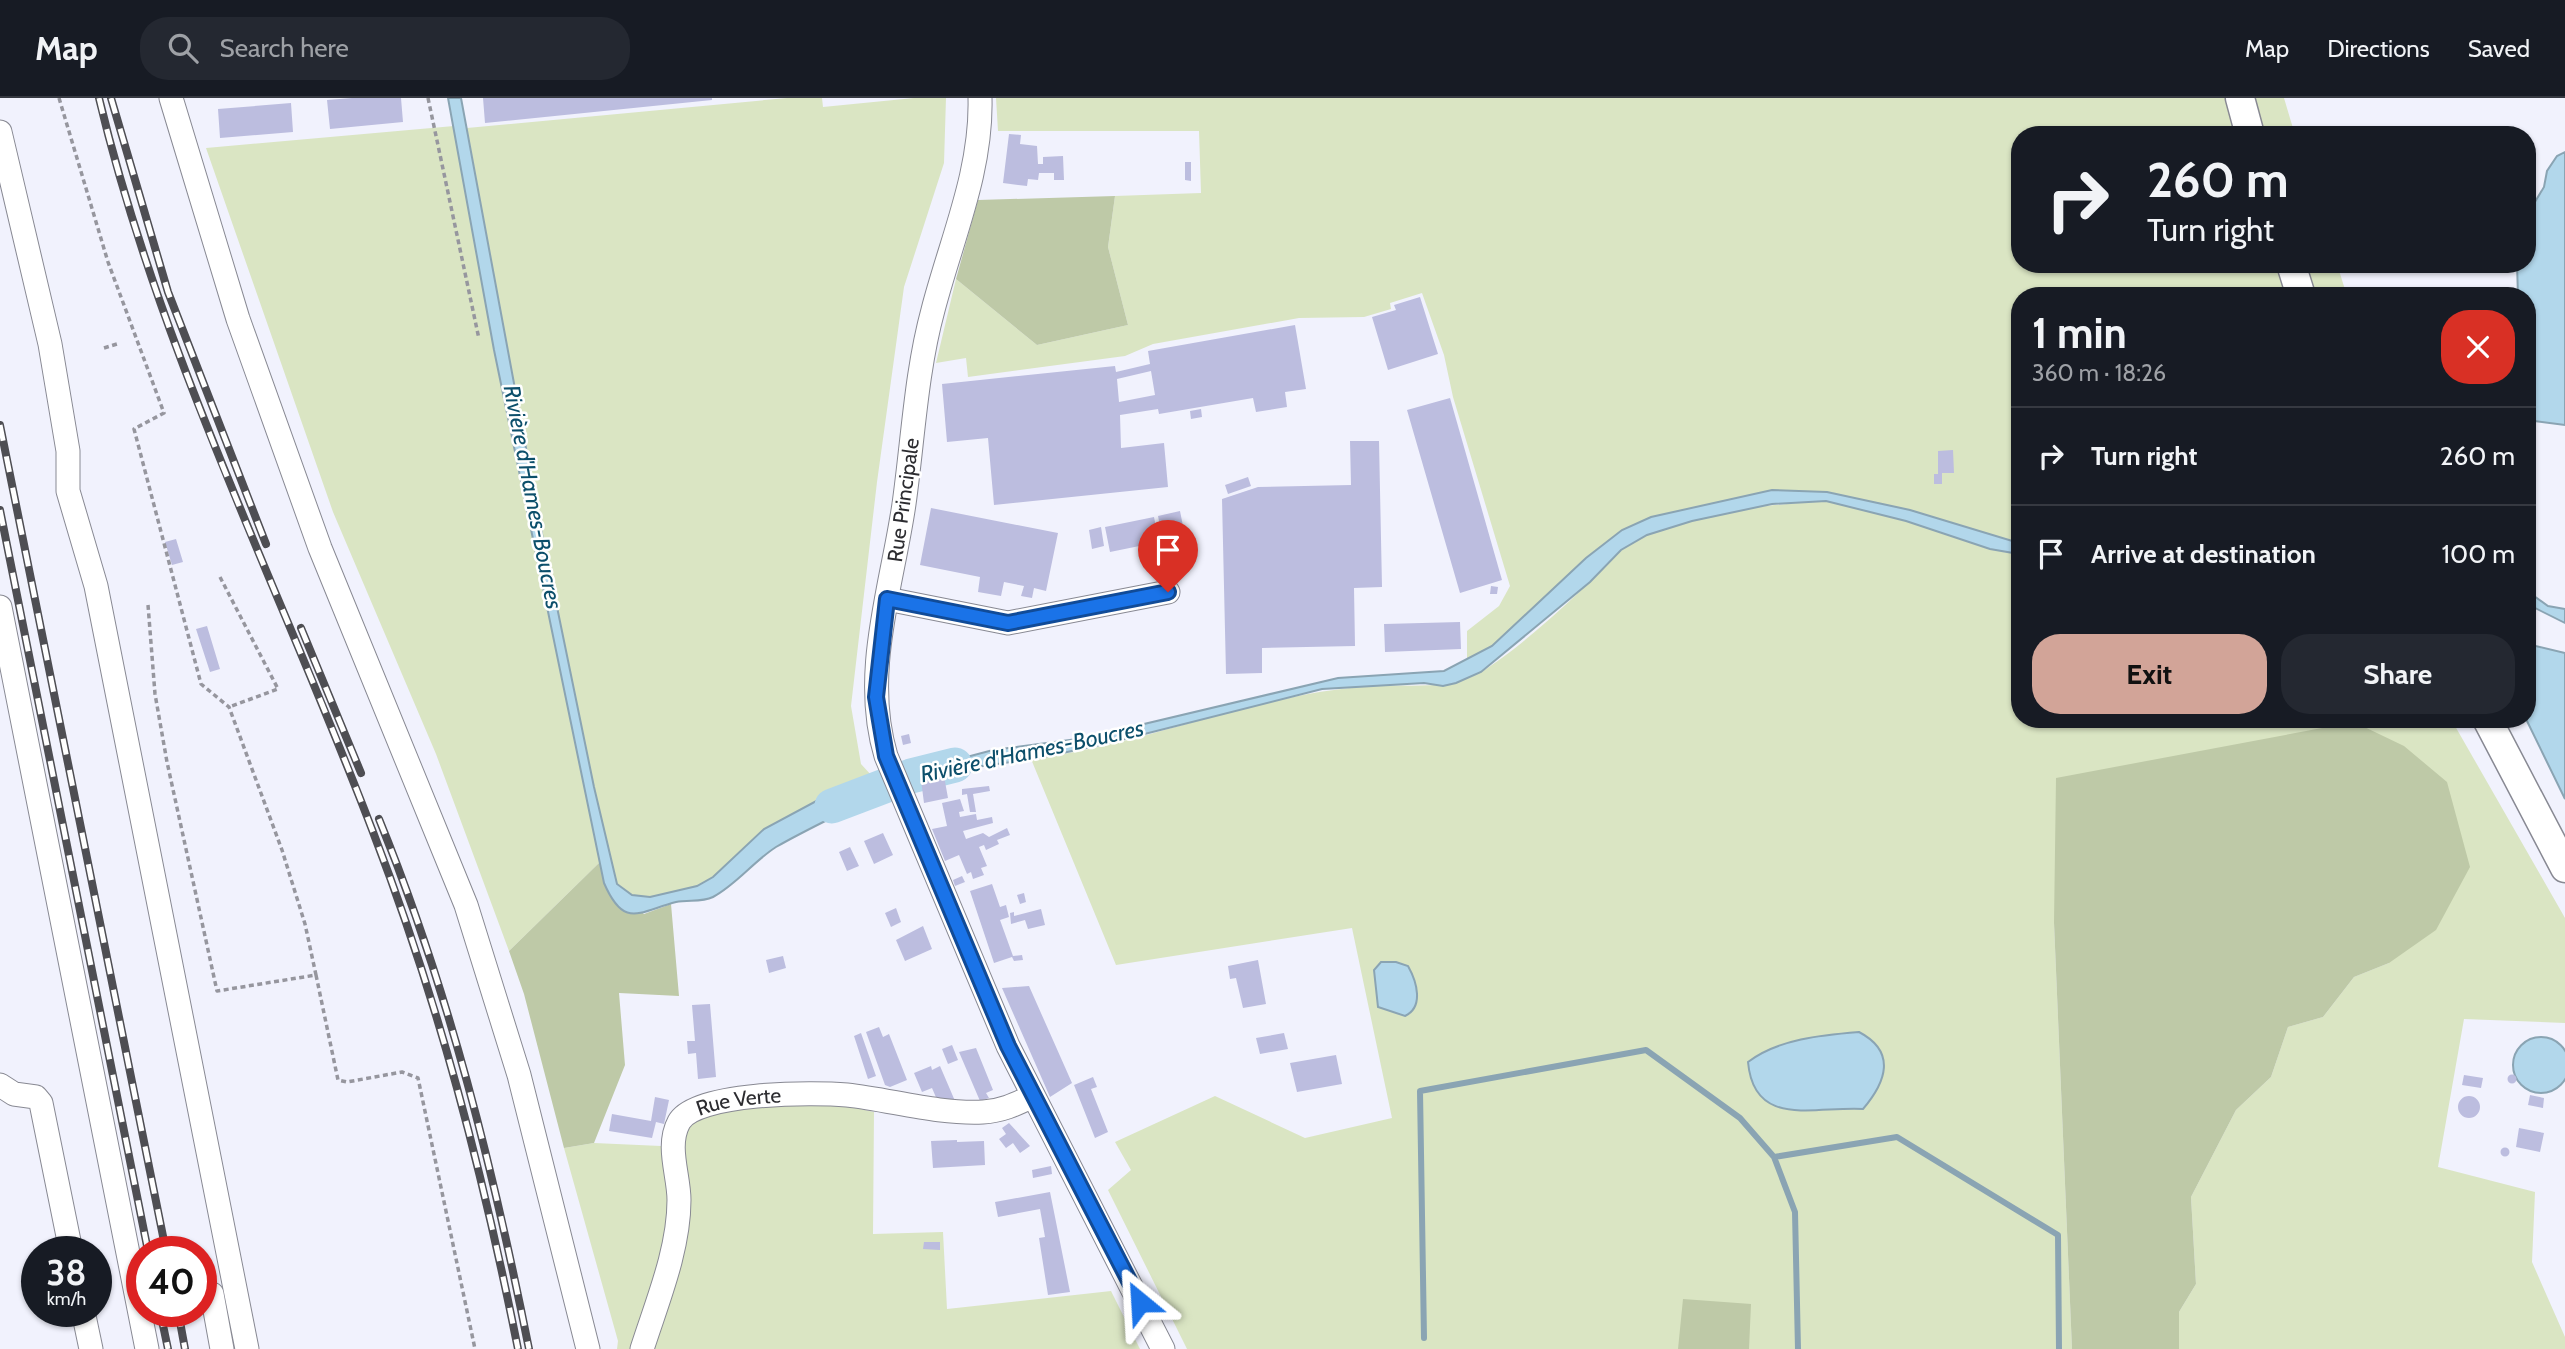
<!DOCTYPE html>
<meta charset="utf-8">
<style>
:root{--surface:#171b24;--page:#242831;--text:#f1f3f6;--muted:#9ea1a6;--line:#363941;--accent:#d2a498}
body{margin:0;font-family:Cabin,sans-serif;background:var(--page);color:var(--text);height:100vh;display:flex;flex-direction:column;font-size:26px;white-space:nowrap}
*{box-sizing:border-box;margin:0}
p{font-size:23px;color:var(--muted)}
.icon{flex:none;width:38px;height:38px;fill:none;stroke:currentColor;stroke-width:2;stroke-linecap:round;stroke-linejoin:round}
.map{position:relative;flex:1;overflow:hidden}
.details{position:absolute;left:2011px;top:189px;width:525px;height:441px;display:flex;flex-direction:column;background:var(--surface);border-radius:28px;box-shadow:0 2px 5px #0004}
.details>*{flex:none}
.guide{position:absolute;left:2011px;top:28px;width:525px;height:147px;border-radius:28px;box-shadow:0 2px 5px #0004;background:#171b24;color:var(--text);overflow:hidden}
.speed{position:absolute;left:21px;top:1138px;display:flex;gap:14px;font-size:35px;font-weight:700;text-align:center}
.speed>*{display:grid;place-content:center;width:91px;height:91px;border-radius:50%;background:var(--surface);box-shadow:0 2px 5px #0004;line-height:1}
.speed small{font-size:18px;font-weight:400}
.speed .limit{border:10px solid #d22;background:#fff;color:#111}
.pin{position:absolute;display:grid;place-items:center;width:60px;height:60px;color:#fff;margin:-72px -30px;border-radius:50% 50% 50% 0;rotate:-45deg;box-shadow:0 0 7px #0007}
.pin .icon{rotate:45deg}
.me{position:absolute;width:77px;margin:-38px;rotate:333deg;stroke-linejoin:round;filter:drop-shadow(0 0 5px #0008)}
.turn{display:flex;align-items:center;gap:24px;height:147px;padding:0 21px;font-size:32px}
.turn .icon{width:91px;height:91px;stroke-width:2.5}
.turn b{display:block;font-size:49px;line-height:60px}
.round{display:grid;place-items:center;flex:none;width:74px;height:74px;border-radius:28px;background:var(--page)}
.summary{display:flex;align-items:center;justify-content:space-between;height:119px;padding:0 21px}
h1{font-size:42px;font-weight:700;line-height:52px}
.button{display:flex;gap:14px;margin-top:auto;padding:14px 21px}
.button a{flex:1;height:80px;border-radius:28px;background:var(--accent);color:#111;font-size:28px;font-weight:700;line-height:80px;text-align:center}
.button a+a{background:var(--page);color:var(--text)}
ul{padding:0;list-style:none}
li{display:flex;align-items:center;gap:21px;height:98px;padding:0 21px;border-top:2px solid var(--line)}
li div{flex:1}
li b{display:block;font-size:26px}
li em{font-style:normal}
header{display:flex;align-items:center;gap:42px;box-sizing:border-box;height:98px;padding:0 35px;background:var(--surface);border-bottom:2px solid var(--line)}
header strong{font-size:33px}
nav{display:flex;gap:38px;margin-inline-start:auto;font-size:24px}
.search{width:490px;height:63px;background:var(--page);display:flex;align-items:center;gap:18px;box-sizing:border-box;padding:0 24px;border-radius:28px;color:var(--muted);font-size:26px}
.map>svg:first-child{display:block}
</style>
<header>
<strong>Map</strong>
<div class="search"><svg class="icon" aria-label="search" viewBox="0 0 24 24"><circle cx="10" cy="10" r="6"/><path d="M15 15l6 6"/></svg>Search here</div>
<nav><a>Map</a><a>Directions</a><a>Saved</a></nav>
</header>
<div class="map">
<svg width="2565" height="1251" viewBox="0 0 2565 1251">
<rect width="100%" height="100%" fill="#f1f2fd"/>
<path fill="#dae5c3" d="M787 0H822L823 9 914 0H946L944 65 904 189 877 384 851 608 861 666 872 678 835 693 764 731 713 779 697 788 650 799 632 797 617 786 594 689 542 436 467 30Z
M996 0H2284L2295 37H2020V166H2337L2347 198H2020L2019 445 1910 412 1827 394 1772 392 1743 399 1586 460 1492 548 1467 563V533L1499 508 1510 488 1453 299 1444 257 1422 195 1390 205 1391 211 1364 219 1299 220 1153 246 1125 258 968 279 966 260 936 265 956 181 1037 247 1128 227 1108 149 1115 98 1201 95 1199 33H998Z
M454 28 494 252 600 764 509 853 436 656 333 414 206 50Z
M1826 403 1906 423 1990 451 2019 456 2020 621H2451L2565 820V925L2464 921 2438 1069 2535 1094 2532 1164 2565 1239V1251H2179V1214L2196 1186 2191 1099 2236 1012 2271 979 2288 929 2323 919 2354 879 2389 865 2054 825 2072 1251H1187L1108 1092 1131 1072 1115 1044 1215 998 1305 1040 1392 1020 1352 830 1116 867 1031 661C1147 647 1256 595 1373 588 1409 586 1449 593 1481 574 1513 555 1565 509 1591 482 1601 472 1610 460 1621 452 1667 417 1769 406 1826 403Z
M825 1003 874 1014 873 1136 943 1134 947 1211 1111 1193 1140 1251H617L618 1243 564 1050 594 1045 661 1048 700 1015Z"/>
<path fill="#bec9a7" d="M1115 98 1108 149 1128 227 1037 247 956 181 978 102Z
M2354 624 2404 648 2447 684 2470 769 2436 832 2389 865 2354 879 2323 919 2288 929 2271 979 2236 1012 2191 1099 2196 1186 2179 1214V1251H2072L2054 825 2056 680Z
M600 764 604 785 644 816 671 806 679 898 619 895 625 967 594 1045 564 1050 524 896 509 853Z
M1683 1201 1751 1206 1749 1251H1678Z"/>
<path fill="#b2d7eb" stroke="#8aa4b3" stroke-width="2" d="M448 0H461L542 436 594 689 617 786 632 797 650 799 697 788 713 779 764 731 835 693 872 678 876 697C843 715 809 730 776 749 754 763 736 787 713 799 701 805 688 801 676 804 638 814 624 831 604 785L494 252Z
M2565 54V327L2527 322V198H2518L2517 166H2527V117L2544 89 2547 73 2557 58Z
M1772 392 1827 394 1910 412 2019 445V456L1990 451 1906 423 1826 403 1772 406 1692 423 1647 437 1621 452 1590 484 1481 574 1456 585 1443 588 1424 585 1322 591 1105 646 1039 660 941 674 912 685 910 674 993 652 1085 640 1338 580 1444 573 1492 548 1586 460 1622 432 1651 419Z
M2527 493 2548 508 2565 511V525L2527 506Z
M2527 546 2565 555V701L2526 621Z
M1381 864H1396L1408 868C1417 884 1424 909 1405 918L1378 909 1374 872Z
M1859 934C1897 954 1886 984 1863 1011 1815 1008 1754 1031 1748 964 1778 941 1822 937 1859 934Z
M2513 967a28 28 0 1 1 56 0a28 28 0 1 1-56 0Z"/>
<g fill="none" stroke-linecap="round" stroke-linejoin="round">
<path stroke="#8aa4b3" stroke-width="6" d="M1774 1059 1795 1114 1798 1251
M1424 1240 1420 993 1646 952 1740 1020 1774 1059 1897 1039 2058 1137 2059 1251"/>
<path stroke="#b2d7eb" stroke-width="35" d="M832 708 911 678 955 667"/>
</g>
<path fill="#bcbddf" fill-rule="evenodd" d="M352 0H401L403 24 330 31 327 2Z
M483 0H712V2L485 25Z
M291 5 293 34 220 40 218 11Z
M1009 36 1021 37 1020 46 1037 48 1038 66H1043V59L1063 58 1064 82H1054V75H1039L1038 82 1028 81 1027 88 1003 85Z
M1185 64H1191V83L1185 82Z
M1420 199 1438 256 1388 272 1372 219 1396 212 1394 207Z
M1295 227 1306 291 1285 294 1287 309 1256 314 1253 300 1159 316 1158 311 1120 317 1121 350 1164 345 1168 389 994 407 988 340 947 344 942 286 1115 268 1116 274 1150 266 1148 253ZM1151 273 1155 297 1119 304 1117 281Z
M1450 300 1502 482 1460 495 1407 312Z
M1201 311 1202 319 1191 321 1190 313Z
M1350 343H1379L1382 489 1354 490 1355 548 1262 550V575L1226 576 1222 401 1258 389 1351 387Z
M1953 352 1954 375H1942V386H1934V376H1938V353Z
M1248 379 1251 388 1228 396 1225 387Z
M931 410 1058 435 1046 493 1034 490 1032 500 1021 498 1024 488 1004 484 1001 498 978 494 980 479 920 467Z
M1180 413 1185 438 1163 443 1158 418Z
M1154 419 1159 444 1110 454 1105 429Z
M1101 429 1104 448 1092 451 1089 432Z
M176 441 183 464 172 467 165 444Z
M1491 488 1498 489 1497 496H1490Z
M1460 524 1461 551 1385 554 1384 526Z
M207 528 220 571 210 574 196 531Z
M909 636 911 645 903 647 901 638Z
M944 678 948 700 924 705 921 682Z
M989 688 990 693 973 696 976 714H970L967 696 962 697V691Z
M960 701 964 713 959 714 960 719 976 716 977 722 992 719 993 725 963 733 966 741 983 735 989 739 1007 730 1010 737 997 742 999 746 986 752 984 747 979 749 987 768 981 770 984 777 973 781 971 774 967 776 959 757 945 763 932 731 947 728 942 705Z
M883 735 893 757 874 766 864 743Z
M850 749 859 768 847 773 839 754Z
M962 778 965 784 955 788 953 782Z
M992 786 1000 809 1006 807 1009 819 1000 822 1013 858 1022 857 1023 862 1014 863 1012 859 994 865 970 793Z
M1024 795 1026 804 1020 806 1017 797Z
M896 810 901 824 891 829 885 815Z
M1041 811 1045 827 1028 831 1025 822 1011 826 1010 815 1014 814V818Z
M923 828 932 851 905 863 896 842Z
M783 858 786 870 769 875 766 862Z
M1258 862 1266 906 1243 910 1236 880 1230 881 1228 868Z
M1029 888 1072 985 1050 999 1002 890Z
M710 906 716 979 698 981 696 955 688 956 687 943H695L692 907Z
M879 929 883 939 889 936 907 982 890 989 885 987 866 934Z
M861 935 876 978 868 981 854 938Z
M1284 935 1288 951 1260 956 1256 940Z
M952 947 958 962 948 966 942 951Z
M976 950 993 992 986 995 989 1000 980 1003 959 954Z
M1336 957 1342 986 1297 994 1290 965Z
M931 968 932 972 940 968 955 1003 938 1004 932 990 922 994 914 975Z
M2507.5 981a4.5 4.5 0 1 1 9 0a4.5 4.5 0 1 1-9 0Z
M2464 977 2483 980 2481 990 2462 987Z
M1093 979 1097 989 1091 991 1108 1034 1095 1040 1074 987Z
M2530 997 2544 1000 2543 1010 2528 1007Z
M2458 1009a11 11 0 1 1 22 0a11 11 0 1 1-22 0Z
M655 999 669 1002 664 1026 656 1024 652 1040 609 1033 612 1016 651 1023Z
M1009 1025 1030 1048 1020 1055 1013 1045 1006 1050 999 1041 1006 1036 1002 1030Z
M2519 1030 2544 1035 2540 1054 2516 1049Z
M957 1042V1044L984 1043 985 1067 933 1070 931 1043Z
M2500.5 1054a4.5 4.5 0 1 1 9 0a4.5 4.5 0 1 1-9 0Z
M1051 1068 1052 1076 1033 1080 1032 1072Z
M1050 1094 1070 1194 1048 1197 1039 1140 1045 1139 1040 1111 998 1119 995 1104Z
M924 1144H940V1152L923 1151Z"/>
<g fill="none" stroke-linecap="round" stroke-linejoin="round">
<defs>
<g id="minor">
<path d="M171 0 238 221 320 450 466 807 519 977 588 1251"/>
<path d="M980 0C982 74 951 142 933 212 916 274 913 342 904 406 892 489 861 575 886 658L1008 948 1163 1251"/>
<path d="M0 34 50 246 68 353V393L96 488 247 1251"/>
<path d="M887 501 1008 525 1168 494"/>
<path d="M0 509 147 1251"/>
<path d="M0 987 14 996 36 999 41 1005 71 1153"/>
<path d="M212 1196 222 1251"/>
<path d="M83 1213 91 1251"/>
<path id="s1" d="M642 1251C657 1204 679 1152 679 1102 679 1077 666 1048 679 1024 695 994 814 994 847 997 892 1002 937 1016 983 1014 1002 1013 1016 1006 1033 998"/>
</g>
<path id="major" d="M2240 0 2250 37
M2291 166 2301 198
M2487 621 2565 770"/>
</defs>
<use href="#minor" stroke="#888993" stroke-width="25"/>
<use href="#major" stroke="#888993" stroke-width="31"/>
<path stroke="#96969e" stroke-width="3.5" stroke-dasharray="5 3.5" stroke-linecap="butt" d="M59 0 108 164 164 315 134 331 201 586 229 609 282 752 305 826 316 877
M428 0 479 241
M104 250 120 245
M220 479 278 591 229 609
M148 507 155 596 167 664 217 893 316 877 338 982 347 984 402 974 418 980 475 1251"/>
<use href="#minor" stroke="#fff" stroke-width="23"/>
<use href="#major" stroke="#fff" stroke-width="28"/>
<defs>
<path id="rail" d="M99 0C160 255 280 490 373 734 439 905 482 1071 518 1251
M111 0 168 194 266 446
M0 327 166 1153
M0 412 148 1153
M301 530 361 675
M379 721C449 893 493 1070 529 1251
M160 1213 168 1251
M178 1213 185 1251"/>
</defs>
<use href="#rail" stroke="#4e4e53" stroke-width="8"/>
<use href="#rail" stroke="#fff" stroke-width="5" stroke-dasharray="16" stroke-linecap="butt"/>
</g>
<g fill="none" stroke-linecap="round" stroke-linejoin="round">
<defs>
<path id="route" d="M1140 1204 1008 948 886 658 876 599 887 501 1008 525 1168 494"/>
</defs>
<use href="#route" stroke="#114b97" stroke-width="18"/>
<use href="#route" stroke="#1a73e8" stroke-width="12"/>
</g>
<g text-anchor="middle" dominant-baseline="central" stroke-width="5" stroke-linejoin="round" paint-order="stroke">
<g font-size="21" fill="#2c2c30" stroke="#fff">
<text transform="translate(903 402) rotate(-82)">Rue Principale</text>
<text stroke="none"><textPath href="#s1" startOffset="299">Rue Verte</textPath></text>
</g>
<g font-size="23" font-style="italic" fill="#0c4f6b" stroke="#fff">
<text transform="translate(533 399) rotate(79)">Rivière d'Hames-Boucres</text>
<text transform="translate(1032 653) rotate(-12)">Rivière d'Hames-Boucres</text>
</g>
</g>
</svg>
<div class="speed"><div>38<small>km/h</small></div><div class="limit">40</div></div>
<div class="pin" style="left:1168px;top:494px;background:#d93025"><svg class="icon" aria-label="arrive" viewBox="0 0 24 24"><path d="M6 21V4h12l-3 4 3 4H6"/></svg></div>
<svg class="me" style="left:1140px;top:1204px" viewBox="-20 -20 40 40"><path d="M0-17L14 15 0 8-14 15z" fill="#1a73e8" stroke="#fff" stroke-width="4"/></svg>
<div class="guide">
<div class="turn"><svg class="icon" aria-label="right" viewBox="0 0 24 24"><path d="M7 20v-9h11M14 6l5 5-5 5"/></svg><div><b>260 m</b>Turn right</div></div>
</div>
<section class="details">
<div class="summary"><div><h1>1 min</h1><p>360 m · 18:26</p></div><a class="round" style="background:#d93025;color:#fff"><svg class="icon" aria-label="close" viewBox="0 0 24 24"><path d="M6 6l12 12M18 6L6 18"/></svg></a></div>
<ul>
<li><svg class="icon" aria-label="right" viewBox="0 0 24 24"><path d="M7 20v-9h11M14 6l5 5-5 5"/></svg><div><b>Turn right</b></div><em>260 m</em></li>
<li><svg class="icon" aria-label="arrive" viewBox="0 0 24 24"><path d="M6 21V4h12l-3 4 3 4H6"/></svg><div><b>Arrive at destination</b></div><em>100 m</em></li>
</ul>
<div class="button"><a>Exit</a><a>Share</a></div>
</section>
</div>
